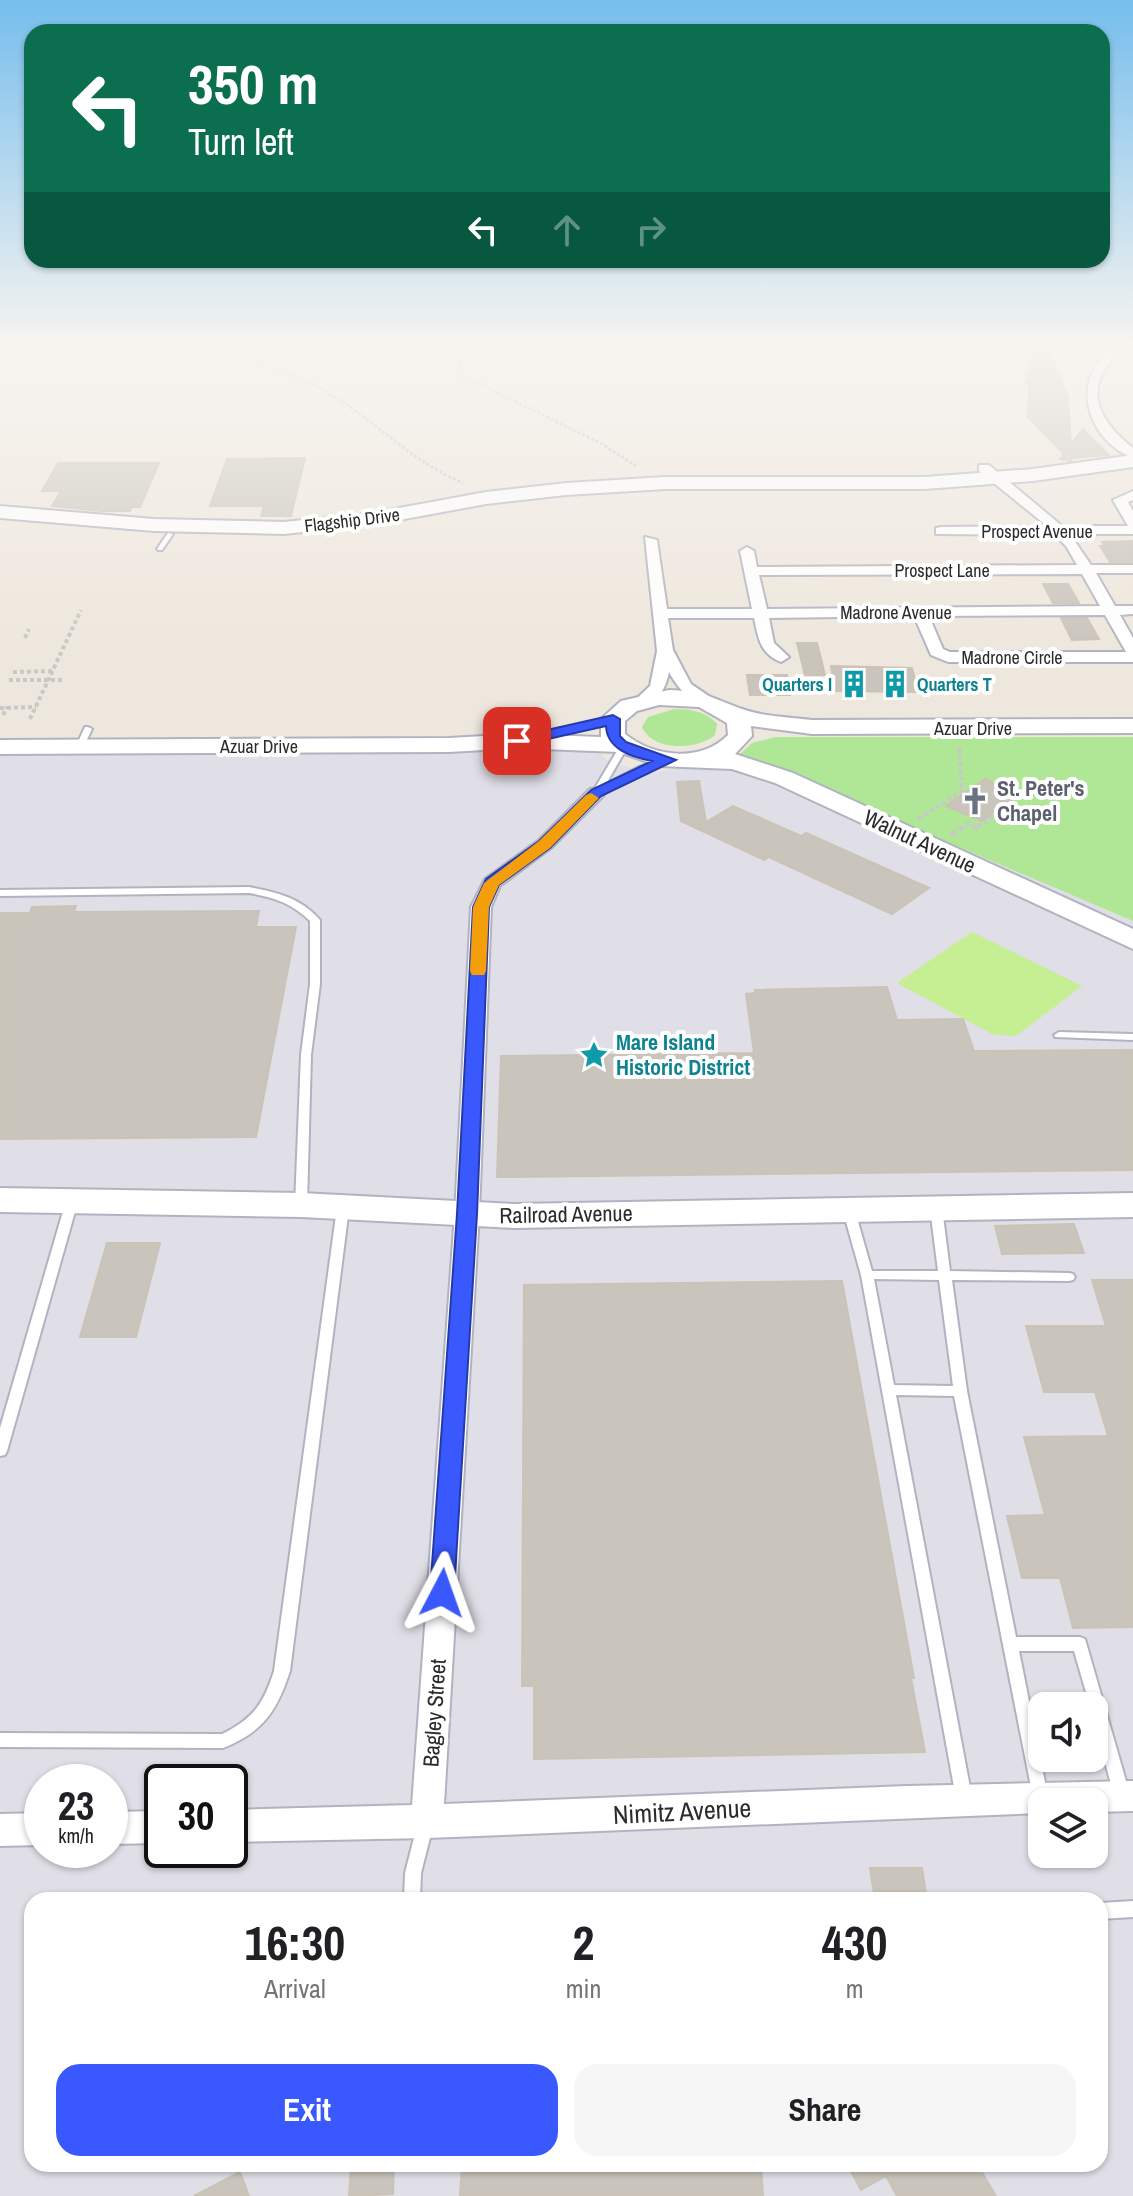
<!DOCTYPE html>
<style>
:root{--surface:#fff;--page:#f6f6f6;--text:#202124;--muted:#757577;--accent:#3959ff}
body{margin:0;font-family:"Archivo Narrow",sans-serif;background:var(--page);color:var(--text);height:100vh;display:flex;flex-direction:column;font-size:30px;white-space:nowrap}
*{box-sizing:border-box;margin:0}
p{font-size:26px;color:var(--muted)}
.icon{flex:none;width:44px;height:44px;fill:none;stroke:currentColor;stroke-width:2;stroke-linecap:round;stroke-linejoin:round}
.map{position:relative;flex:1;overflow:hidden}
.side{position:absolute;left:24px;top:1892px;width:1084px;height:280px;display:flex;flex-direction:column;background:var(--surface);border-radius:24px;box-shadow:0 2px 6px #0004}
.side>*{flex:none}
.guide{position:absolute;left:24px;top:24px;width:1086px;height:244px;border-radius:24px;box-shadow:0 2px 6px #0004;background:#0b6e4f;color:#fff;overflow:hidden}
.controls{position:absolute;left:1028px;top:1692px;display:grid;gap:16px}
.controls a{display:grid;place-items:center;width:80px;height:80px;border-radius:16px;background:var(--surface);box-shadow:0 2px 6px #0004;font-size:40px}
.speed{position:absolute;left:24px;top:1764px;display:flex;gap:16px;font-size:40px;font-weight:700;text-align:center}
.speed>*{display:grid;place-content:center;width:104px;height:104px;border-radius:50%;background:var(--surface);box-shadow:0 2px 6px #0004;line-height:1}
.speed small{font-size:20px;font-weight:400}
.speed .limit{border:4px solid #111;border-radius:12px;background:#fff;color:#111}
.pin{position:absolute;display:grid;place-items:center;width:68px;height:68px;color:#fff;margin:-34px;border-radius:16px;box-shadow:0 4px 12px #0006}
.me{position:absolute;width:88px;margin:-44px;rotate:4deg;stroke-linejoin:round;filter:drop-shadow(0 0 6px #0008)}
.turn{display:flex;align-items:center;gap:28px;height:168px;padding:0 32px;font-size:36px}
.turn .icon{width:104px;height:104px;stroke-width:2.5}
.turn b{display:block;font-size:56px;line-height:68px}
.lanes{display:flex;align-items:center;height:76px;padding:0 32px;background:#0003;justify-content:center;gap:40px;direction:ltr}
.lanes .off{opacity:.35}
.eta{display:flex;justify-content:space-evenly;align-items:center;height:136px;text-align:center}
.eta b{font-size:48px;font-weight:700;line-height:56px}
.primary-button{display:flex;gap:16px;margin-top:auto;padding:16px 32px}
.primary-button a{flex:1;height:92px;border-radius:24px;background:var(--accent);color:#fff;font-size:32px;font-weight:700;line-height:92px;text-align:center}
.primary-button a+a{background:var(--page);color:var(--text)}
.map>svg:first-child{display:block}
</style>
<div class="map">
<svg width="1133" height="2196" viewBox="0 0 1133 2196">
<rect width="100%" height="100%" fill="#eee7dd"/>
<path fill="#e0dee6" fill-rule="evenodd" d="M586 737 606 760 650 774 682 766H719L740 754 1133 921V2196H0V747ZM1042 1706H1094V1758H1042ZM42 1782H110V1850H42ZM162 1782H230V1850H162ZM1042 1802H1094V1854H1042ZM32 1900H1100V2164H32Z"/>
<path fill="#b0e797" d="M674 709C690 709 706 711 717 724L715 735C697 750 653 752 642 727L648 717Z
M775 737H1133V921L740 754 752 743Z"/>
<path fill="#c5ef92" d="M972 932 1082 986 1016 1036 994 1035 897 983Z"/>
<path fill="#c9c4bc" stroke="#cac3b6" stroke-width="2" d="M1047 345 1068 396 1071 444 1083 429 1109 455 1072 458 1071 461 1060 459 1064 454 1028 417 1029 383H1025L1034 353Z
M305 458 291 516H261L264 506H210L227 459Z
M58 463H159L140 507H132L130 511H102L52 506 61 491H42Z
M1133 541V562H1110L1100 546H1105L1102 542Z
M1043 584H1068L1079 603H1053Z
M1061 618H1087L1099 639 1072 640Z
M797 643H817L825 675H805Z
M831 666 912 668 918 692 835 691Z
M747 675H787L790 695H750Z
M985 779 1020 794 982 821 946 806Z
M699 781 706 822 733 806 801 836 806 833 929 888 892 914 769 857 764 860 681 821 677 782Z
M76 906 74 912 259 911 256 927H296L256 1137 0 1139V913H30L32 907Z
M887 987 897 1020 963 1019 974 1051 1133 1050V1170L497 1177 501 1056 754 1053 746 994 756 993 755 990Z
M1074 1224 1084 1253 1002 1254 995 1226Z
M107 1243H160L136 1337H80Z
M1092 1280H1133V1627L1073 1628 1060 1578H1022L1007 1516 1045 1515 1024 1437 1108 1436 1095 1392H1044L1026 1326H1106Z
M842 1281 914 1678H911L925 1752 534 1759V1686H522L524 1285Z
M870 1868H922L927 1900H875Z
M351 2164H394L393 2194 349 2196Z
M462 2164H761L763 2196H460Z
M847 2164H977L996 2196H897L886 2176 861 2190Z
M240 2172 249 2196H194Z"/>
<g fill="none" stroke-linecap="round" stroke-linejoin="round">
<defs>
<path id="lane" d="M168 533 173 534 162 550H158L157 549Z
M85 727H88L92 729 83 748H77L76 746Z
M624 743 628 746 606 784 639 767 668 757 672 760 645 771 599 795H593L592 793 620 746Z
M249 887C277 892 301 898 320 920V984L311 1055 307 1205 305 1208H297L295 1205 301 1055 310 984V921C292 903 273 897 249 893L0 896V890Z
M1059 1032 1133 1034V1040L1055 1037 1054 1035Z
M72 1197 76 1198 78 1201 7 1451 5 1455 0 1456V1428L66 1201 68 1198Z
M343 1204 347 1205 349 1208 290 1671C277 1711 263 1732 223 1748L0 1747V1733L222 1734C253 1719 264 1703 274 1671L337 1208 339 1205Z
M936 1204 940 1205 942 1208 950 1271 1069 1273 1073 1274 1075 1277 1073 1280 1069 1281 952 1280 967 1391 1016 1637H1080L1085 1639 1130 1795 1128 1800 1122 1803 1116 1800 1114 1795 1094 1722V1706H1090L1074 1651H1019L1048 1797 1046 1802H1042V1804L1034 1802 954 1396 896 1395 972 1798 970 1803 964 1806 958 1803 956 1798 861 1275 843 1211 845 1208H853L855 1211 872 1271H938L930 1208 932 1205ZM874 1279 939 1280 953 1386 894 1385Z
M425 1818 431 1820 433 1826 421 1873 420 1900H404L405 1873 417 1826 419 1820Z
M1133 1901V1917L1100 1919V1903Z"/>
<path id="street" d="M1083 345H1129L1126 349 1128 354H1119C1080 387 1099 421 1133 448V458C1089 441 1070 384 1108 352Z
M979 465H989L1062 526H1128L1113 500 1133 491V500L1128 502 1133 511V534H1070L1091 565H1133V573H1096L1115 606H1133V614L1120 615 1133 638V662H948L931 655 914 616 769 618 774 643 789 657 781 662C760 654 758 637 754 618H668L673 650 691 684 719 703 717 706C696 710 678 689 669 672 666 689 656 707 636 704L634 701 650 686 657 651 645 537 657 540 667 609H752L740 551 747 547 754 551 757 567 1077 565 1066 546 1055 535 936 534V528L941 527 1047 526 979 471ZM1082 574 1100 606 767 609 759 575ZM1105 615 1126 652H950L943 649 929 616Z
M596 788 605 793 602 797 551 848 500 886 491 907 479 1214 444 1804 907 1786 1133 1781V1811L1094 1812V1802H1042V1813L427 1838 230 1842V1810L412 1805 455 1214 471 907 485 879 539 840 590 789Z
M162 1811V1843L110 1844V1812Z
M42 1813V1845L0 1846V1814Z"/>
<path id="secondary" d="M1133 455V467L1033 481 925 489H665L566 495 486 504 372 525 284 534 154 531 0 518V506L154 519 284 522 372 513 486 492 566 483 665 477H925L1033 469Z
M669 690C704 691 712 698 742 709 764 717 789 717 812 720L1133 719V733L812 734 751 726 752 736 735 754 793 773 1133 929V949L775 783 732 769 659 766 619 752 517 748 449 752 0 754V740L449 738 517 734 601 737V719L621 701ZM659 705 699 707 727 723 728 735C700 763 654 757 625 734V721L637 711Z
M0 1188 301 1193 515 1204 1133 1193V1217L515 1228 301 1217 0 1212Z"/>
</defs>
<use href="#lane" stroke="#b1b3c0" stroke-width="4"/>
<use href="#street" stroke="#b1b3c0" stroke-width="4"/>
<use href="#secondary" stroke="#b1b3c0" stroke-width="4"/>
<path stroke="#c8c8c8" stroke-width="3" stroke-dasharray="3 2" stroke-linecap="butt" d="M147 345C207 356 272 360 325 391 374 419 410 461 463 483
M459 345 461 375 602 444 636 466"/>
<path stroke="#c8c8c8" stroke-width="4" stroke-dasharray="4 3" stroke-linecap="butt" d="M25 638 29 629
M13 672 53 671
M9 680H64
M0 708 36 707
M3 715 7 707
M30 719 81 610
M918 819 962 791 959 745
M960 829 967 824 976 828 994 816"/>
<path stroke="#c8c8c8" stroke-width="5" stroke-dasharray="6 4" stroke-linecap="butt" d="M973 827H978
M951 835 963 827"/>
<use href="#lane" fill="#fff" fill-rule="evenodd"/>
<use href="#street" fill="#fff" fill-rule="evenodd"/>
<use href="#secondary" fill="#fff" fill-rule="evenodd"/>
</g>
<linearGradient id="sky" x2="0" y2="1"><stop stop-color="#76beed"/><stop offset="0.53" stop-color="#f7f4f0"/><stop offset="1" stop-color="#f7f4f0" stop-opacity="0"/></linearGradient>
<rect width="1133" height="652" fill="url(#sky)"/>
<path fill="#3959ff" stroke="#253aa6" stroke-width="2" d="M613 715 620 719V736L626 742 676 760 601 796 550 848 499 885 489 907 477 1214 454 1593 450 1600 442 1603 433 1600 430 1593 457 1214 473 907 486 879 539 841 591 790 652 761C631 757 607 749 606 726L517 746 510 741 512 738Z"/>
<path fill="#f59e0b" d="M591 793 599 798 596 801 550 848 499 885 489 907 486 971 484 975H472L470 971 473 907 484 883 539 841 586 795Z"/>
<defs>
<symbol id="building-bare" viewBox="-9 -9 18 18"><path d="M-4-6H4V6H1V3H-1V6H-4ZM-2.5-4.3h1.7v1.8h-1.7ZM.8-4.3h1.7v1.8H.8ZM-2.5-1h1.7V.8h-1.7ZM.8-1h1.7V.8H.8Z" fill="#0f9aa8" stroke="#fff" stroke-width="2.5" paint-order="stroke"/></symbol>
<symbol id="church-bare" viewBox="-9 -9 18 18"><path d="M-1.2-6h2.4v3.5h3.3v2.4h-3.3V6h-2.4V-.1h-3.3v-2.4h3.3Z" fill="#6b7280" stroke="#fff" stroke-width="2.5" paint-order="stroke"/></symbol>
<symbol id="sight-bare" viewBox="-9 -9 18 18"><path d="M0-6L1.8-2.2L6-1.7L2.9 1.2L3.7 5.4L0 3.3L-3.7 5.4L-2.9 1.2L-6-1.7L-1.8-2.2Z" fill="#0f9aa8" stroke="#fff" stroke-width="2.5" paint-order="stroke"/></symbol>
</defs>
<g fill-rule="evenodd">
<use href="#building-bare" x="834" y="664" width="40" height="40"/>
<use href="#building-bare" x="875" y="664" width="40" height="40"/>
<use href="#church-bare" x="955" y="781" width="40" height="40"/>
<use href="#sight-bare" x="574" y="1035" width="40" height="40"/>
</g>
<g text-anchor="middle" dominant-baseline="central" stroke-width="8" stroke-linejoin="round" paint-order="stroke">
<g font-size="18" fill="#2b2b2b" stroke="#fff">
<text transform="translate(352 520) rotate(-7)">Flagship Drive</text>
<text x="1037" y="531">Prospect Avenue</text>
<text x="942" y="570">Prospect Lane</text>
<text x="896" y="612">Madrone Avenue</text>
<text x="1012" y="657">Madrone Circle</text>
<text x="973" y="728">Azuar Drive</text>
<text x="259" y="746">Azuar Drive</text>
</g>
<g font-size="18" font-weight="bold" fill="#0d838f" stroke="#fff" text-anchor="end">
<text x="832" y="684">Quarters I</text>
<text x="917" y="684" text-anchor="start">Quarters T</text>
</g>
<g font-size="22" font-weight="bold" fill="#5b616d" stroke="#fff" text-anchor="start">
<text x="997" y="788">St. Peter's<tspan x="997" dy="25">Chapel</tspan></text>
</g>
<g font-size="22" fill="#2b2b2b" stroke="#fff">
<text transform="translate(920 841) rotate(25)">Walnut Avenue</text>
<text transform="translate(566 1214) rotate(-1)">Railroad Avenue</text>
<text transform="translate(434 1713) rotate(-86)">Bagley Street</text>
</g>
<g font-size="22" font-weight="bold" fill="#0d838f" stroke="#fff" text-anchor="start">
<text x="616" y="1042">Mare Island<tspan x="616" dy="25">Historic District</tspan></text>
</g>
<g font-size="26" fill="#2b2b2b" stroke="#fff">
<text transform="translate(682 1811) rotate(-3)">Nimitz Avenue</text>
</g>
</g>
</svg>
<div class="controls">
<a><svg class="icon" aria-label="sound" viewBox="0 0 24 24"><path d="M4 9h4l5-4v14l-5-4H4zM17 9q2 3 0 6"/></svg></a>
<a><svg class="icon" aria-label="layers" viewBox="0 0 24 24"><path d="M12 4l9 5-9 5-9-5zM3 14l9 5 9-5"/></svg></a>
</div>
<div class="speed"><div>23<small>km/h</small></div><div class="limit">30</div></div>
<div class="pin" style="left:517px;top:741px;background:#d93025"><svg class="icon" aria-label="arrive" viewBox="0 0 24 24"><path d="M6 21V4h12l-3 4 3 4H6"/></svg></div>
<svg class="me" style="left:442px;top:1593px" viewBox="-20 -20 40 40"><path d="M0-17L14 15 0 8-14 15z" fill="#3959ff" stroke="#fff" stroke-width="4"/></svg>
<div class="guide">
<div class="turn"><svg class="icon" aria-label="left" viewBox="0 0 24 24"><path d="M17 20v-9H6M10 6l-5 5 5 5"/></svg><div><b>350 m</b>Turn left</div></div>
<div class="lanes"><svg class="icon" aria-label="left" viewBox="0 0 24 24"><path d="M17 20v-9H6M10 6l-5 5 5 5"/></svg><svg class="icon off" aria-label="ahead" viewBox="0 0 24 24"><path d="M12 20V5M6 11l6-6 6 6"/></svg><svg class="icon off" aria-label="right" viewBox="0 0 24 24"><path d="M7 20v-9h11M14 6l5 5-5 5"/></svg></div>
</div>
<section class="side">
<div class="eta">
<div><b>16:30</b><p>Arrival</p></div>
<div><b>2</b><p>min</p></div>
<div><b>430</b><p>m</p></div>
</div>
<div class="primary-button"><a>Exit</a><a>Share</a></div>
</section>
</div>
